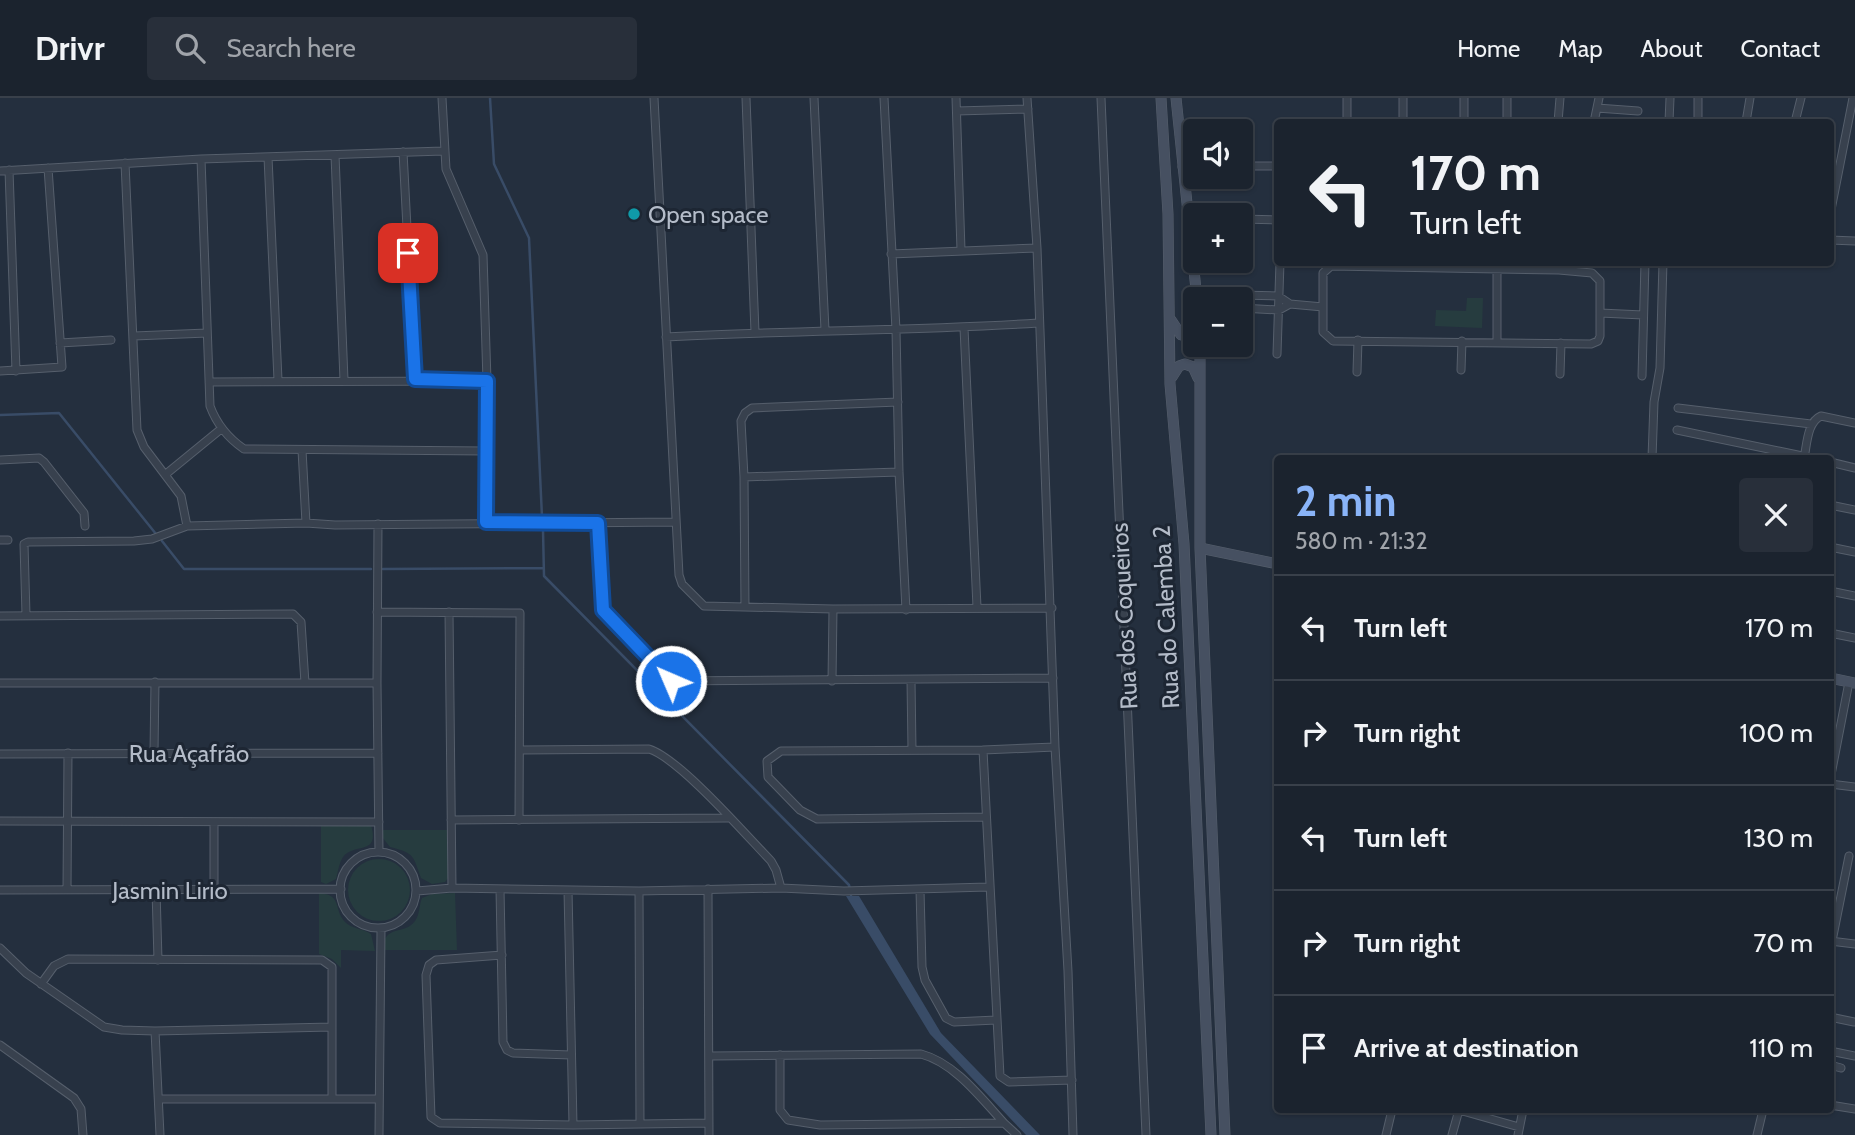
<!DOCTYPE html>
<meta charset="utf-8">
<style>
:root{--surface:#1b232e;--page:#282f3a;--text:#f1f3f6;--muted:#a0a4aa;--line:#39404a;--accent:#8ab4f8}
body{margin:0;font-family:Cabin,sans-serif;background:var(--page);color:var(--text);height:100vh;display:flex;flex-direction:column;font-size:26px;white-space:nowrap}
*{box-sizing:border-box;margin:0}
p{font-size:23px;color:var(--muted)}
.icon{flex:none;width:38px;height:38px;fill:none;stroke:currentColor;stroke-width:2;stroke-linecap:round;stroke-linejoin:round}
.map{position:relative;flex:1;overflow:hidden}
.drawer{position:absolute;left:1274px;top:357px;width:560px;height:658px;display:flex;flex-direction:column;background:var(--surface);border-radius:7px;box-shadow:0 2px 5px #0004,0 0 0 2px var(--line)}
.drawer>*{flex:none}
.guide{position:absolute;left:1274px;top:21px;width:560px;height:147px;border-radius:7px;box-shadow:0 2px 5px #0004,0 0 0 2px var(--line);background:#1b232e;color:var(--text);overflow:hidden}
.fabs{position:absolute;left:1183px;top:21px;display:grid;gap:14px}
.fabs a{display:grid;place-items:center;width:70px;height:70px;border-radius:7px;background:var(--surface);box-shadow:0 2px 5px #0004,0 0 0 2px var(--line);font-size:35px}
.pin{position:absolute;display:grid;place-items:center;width:60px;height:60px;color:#fff;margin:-30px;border-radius:14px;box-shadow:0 4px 10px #0006}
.me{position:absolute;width:77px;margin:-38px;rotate:315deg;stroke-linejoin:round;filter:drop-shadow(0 0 5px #0008)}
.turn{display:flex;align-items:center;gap:24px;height:147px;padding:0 21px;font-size:32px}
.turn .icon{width:91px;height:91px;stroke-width:2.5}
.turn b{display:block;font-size:49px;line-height:60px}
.round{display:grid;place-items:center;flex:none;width:74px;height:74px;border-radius:7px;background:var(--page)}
.overview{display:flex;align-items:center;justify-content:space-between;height:119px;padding:0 21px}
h1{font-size:42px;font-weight:800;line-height:52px;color:var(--accent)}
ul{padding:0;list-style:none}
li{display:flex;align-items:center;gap:21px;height:105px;padding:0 21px;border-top:2px solid var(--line)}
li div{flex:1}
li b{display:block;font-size:26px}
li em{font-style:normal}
header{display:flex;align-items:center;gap:42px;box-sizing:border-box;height:98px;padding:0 35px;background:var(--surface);border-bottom:2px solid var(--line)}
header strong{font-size:33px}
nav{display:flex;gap:38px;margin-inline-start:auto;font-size:24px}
.search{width:490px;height:63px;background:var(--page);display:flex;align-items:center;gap:18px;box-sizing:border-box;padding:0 24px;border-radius:7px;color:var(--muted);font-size:26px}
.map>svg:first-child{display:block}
</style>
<header>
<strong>Drivr</strong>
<div class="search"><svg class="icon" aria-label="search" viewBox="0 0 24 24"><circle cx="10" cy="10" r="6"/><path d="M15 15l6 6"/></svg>Search here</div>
<nav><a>Home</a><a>Map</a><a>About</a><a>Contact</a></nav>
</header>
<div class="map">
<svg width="1855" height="1037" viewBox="0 0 1855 1037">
<rect width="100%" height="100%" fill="#242f3e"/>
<path fill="#263c3f" d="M1467 200H1483L1482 230 1435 228 1436 212 1466 213Z
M321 726 371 727C380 758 355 744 343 759 339 765 338 774 336 781L326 786 321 784Z
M383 732H447L449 779 445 784 432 786 421 780C413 758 415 755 390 749L382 739Z
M348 792a31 31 0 1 1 62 0a31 31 0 1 1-62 0Z
M319 795C343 797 333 811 345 824 352 831 362 830 371 836L375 853 341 852V870L332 861 319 856Z
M455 795 457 852H382C385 825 404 838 415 823 420 816 419 807 422 800L432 796Z"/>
<path fill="#394c67" d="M846 798H859L941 935 1040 1037H1026L930 936Z"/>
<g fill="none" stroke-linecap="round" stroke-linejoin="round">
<path stroke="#394c67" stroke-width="2.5" d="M490 0 494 66 529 140 542 419
M0 317 59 315 156 436
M543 432 544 478 849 787 851 797
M162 443 184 471H371
M383 471 543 470"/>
<defs>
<path id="street" d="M442 0 446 71 483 157 487 283 486 424
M654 0 679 477 682 486 704 508 833 511 1052 510
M746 0 755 234
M814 0 825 232
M884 0 896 232 899 374 906 512
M956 0 961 152
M1027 0 1037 150 1055 649 1068 873 1073 1037
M1101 0 1146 1037
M1347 0V24
M1464 0V24
M1597 10 1638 13
M957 13 1028 11
M1403 24V0
M1507 24V0
M1558 24 1560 0
M1594 24 1599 0
M1669 24 1670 0
M1698 24V0
M1746 24 1750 0
M1795 24 1801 0
M403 54 415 281
M335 57 344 282
M268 59 278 282
M201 61 210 308C217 327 228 340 244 351L486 353
M125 65 137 332 144 349 181 398 187 428
M1241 68H1278
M1182 69H1195
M9 72 16 273
M0 73 201 61 443 53
M1830 117 1853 0
M1241 121 1278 122
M1830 142 1855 143
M891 156 1037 150
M1331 168 1559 172 1592 175 1600 183V238L1598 243 1591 246 1333 243 1323 234V175Z
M1196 196 1278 198 1290 206 1323 209
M1241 210 1279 212 1290 206
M1600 215 1643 217
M964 230 977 509
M134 238 207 235
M666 239C790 232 914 233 1038 225
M1497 244V172
M60 245 111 242
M1277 256 1280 164
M1461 272 1462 243
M0 273 62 269 48 70
M1357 274 1358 242
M1560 276 1561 245
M1642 278 1645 164
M209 284 487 283
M1678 310 1811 326
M1677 332 1812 360
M302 352 306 425
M1652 360 1654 304 1660 270 1663 164
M1804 360C1807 347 1807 324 1821 318L1855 325
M0 362 39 360 44 364 84 415 85 428
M1830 364 1855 370
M166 376 221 331
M744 379 899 374
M1830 407 1855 412
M598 424 602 512 671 583 1053 580
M378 426 377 585 379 754
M0 442H8
M1830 449 1855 454
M1830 493 1855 498
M745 509 744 379 741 323 745 315 752 310 898 304
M377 514 520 515 519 722
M449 514 452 790
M26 517 24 446 28 444 134 443 152 441 187 428 306 425 335 427 676 424
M0 518 293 516 301 524 305 585
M1830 535 1855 540
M911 582 912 652
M832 583 833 511
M0 585H377
M521 652 649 651C679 660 746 737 771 763L776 772 781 790
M983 652 1000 978 1009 984 1072 982
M154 654 155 584
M0 656 378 655
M1830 682 1849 584
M1830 686 1855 689
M985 719 817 721 800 712 768 679 767 663 781 653 983 652 1055 649
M451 722 728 720
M0 723 379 724
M340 792a38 38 0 1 1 76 0a38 38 0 1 1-76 0Z
M500 791 503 944 507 952 513 955 571 957
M708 791 709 1037
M0 792 341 791
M67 792 68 655
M156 792 158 862
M214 792V724
M568 792 573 1027
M920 792 922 869 925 882 946 920 954 924 996 922
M417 793 452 790 639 793 781 790 844 793 988 789
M639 793 640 1026
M1830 843 1855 846
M1832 843 1849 758
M0 850 26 875 104 929 122 932 155 933 332 929
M502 857 436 862 429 867 426 877 431 1019 440 1025 573 1027 709 1025
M41 886 54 868 68 861 322 862 332 869V1001
M1830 919 1854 924
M155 933 160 1037
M0 947 74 1000 81 1011 83 1037
M1830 953 1855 958
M780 957V1012L788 1022 820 1027 1004 1025 1017 1037
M710 958 921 956C955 965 981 1000 1004 1025
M1830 967 1841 970
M159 1001H377
M1830 1007 1855 1011
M1459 1012 1519 1029
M379 1037 381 832
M1386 1037 1392 1012
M1452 1037 1459 1012
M1518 1037 1523 1012
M1757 1037 1763 1012"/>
<path id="secondary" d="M1161 0 1168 116 1170 286 1184 446 1211 1037
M1176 0 1197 201
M1171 222 1181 237H1189L1195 227
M1200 247V450L1225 1037
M1172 279 1179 268 1185 266 1193 269 1198 280
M1200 450 1278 466
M1830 580 1855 585"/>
</defs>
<use href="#street" stroke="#565f6c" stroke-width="9"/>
<use href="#secondary" stroke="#565f6c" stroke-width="11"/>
<use href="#street" stroke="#38414e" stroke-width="7"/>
<use href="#secondary" stroke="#465061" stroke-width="10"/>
</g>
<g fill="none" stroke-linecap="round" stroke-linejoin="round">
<defs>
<path id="route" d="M408 155 415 281 487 283 486 424 598 425 603 512 671 583"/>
</defs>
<use href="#route" stroke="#114b97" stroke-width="18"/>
<use href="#route" stroke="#1a73e8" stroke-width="12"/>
</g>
<circle fill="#0f9aa8" stroke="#1d2633" stroke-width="2.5" cx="634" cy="116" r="7"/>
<g text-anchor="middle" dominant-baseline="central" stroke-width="6" stroke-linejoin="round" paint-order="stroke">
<g font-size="24" fill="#b4bcc9" stroke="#1d2633" text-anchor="start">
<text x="648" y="116">Open space</text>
</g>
<g font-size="24" fill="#b4bcc9" stroke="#1d2633">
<text transform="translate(1124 518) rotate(-93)">Rua dos Coqueiros</text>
<text transform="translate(1166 519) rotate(-93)">Rua do Calemba 2</text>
<text x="189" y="655">Rua Açafrão</text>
<text x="170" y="792">Jasmin Lirio</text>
</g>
</g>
</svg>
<div class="fabs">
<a><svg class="icon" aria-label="sound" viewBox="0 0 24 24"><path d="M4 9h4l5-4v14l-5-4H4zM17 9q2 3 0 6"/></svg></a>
<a>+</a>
<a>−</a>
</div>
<div class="pin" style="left:408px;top:155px;background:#d93025"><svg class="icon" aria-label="arrive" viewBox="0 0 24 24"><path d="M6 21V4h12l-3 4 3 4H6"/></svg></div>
<svg class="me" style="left:671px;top:583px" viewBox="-20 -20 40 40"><circle r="17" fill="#1a73e8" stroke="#fff" stroke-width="3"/><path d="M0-11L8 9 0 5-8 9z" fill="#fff"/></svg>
<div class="guide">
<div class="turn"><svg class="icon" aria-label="left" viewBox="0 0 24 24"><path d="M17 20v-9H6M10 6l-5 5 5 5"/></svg><div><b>170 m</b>Turn left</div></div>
</div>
<section class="drawer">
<div class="overview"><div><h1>2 min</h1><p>580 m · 21:32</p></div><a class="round"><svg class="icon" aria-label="close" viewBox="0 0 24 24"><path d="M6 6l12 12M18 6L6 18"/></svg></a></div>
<ul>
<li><svg class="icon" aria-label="left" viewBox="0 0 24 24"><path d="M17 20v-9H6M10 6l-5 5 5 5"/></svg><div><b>Turn left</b></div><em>170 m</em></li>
<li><svg class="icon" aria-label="right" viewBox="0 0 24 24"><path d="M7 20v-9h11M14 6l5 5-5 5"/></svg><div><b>Turn right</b></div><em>100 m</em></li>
<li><svg class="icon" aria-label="left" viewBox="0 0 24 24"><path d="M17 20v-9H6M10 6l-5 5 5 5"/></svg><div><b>Turn left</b></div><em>130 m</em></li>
<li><svg class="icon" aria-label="right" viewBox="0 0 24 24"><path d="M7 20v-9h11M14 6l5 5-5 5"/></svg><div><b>Turn right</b></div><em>70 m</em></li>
<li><svg class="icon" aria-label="arrive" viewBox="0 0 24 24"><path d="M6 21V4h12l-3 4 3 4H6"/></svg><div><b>Arrive at destination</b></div><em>110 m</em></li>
</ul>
</section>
</div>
